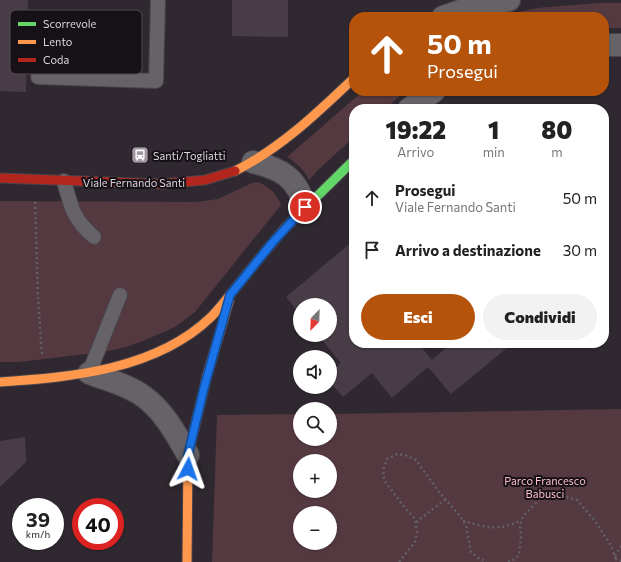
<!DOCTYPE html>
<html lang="it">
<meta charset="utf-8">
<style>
:root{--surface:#fff;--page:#f2f2f2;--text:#222;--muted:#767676;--accent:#b45309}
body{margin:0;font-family:Commissioner,sans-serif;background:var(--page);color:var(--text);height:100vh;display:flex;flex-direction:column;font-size:15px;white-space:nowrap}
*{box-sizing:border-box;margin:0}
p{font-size:13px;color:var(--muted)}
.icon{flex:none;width:22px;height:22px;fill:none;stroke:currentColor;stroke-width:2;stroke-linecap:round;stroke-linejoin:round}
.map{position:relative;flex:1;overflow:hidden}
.drawer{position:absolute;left:349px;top:104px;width:260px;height:244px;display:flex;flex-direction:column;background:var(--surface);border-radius:16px;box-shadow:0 1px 3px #0004}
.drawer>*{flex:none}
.top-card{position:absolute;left:349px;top:12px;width:260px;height:84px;border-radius:16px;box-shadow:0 1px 3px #0004;background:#b45309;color:#fff;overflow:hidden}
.needle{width:26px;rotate:203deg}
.tools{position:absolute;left:293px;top:298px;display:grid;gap:8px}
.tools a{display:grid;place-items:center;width:44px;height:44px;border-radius:50%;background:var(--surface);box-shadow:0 1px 3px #0004;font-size:20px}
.speed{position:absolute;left:12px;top:498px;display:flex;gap:8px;font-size:20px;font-weight:700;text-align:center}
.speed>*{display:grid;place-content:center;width:52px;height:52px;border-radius:50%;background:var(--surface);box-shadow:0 1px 3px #0004;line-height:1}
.speed small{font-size:10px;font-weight:400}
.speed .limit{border:6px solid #d22;background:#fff;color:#111}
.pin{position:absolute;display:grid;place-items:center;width:34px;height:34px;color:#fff;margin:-17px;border:2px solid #fff;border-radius:50%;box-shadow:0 1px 4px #0007}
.me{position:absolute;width:44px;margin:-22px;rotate:4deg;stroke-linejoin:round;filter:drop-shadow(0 0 3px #0008)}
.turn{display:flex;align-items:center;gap:14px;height:84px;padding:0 12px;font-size:18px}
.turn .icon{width:52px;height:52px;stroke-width:2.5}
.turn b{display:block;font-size:28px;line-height:34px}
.eta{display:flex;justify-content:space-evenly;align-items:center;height:68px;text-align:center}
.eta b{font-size:24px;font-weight:800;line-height:28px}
.action{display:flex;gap:8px;margin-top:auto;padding:8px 12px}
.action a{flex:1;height:46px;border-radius:24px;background:var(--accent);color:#fff;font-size:16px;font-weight:800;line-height:46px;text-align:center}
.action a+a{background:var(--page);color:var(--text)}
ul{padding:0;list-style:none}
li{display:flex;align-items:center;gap:12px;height:52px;padding:0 12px}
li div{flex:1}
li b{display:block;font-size:15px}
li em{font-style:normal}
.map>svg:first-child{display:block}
</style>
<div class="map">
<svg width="621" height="562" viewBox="0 0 621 562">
<rect width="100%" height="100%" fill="#2f2830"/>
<path fill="#543940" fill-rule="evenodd" d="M599 3H621V28H604V17H495L537 8Z
M363 91H405L385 109H354V137L318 170 309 180C304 170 297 163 287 157Z
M258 182C270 187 277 194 281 205L195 312 175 327 143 341 126 347 104 352 19 362H0V201L196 202 218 199 252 183Z
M621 409V562H212L217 415 300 414V439H330V414ZM300 461H330V491H300ZM300 513H330V543H300Z"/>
<path fill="#483d46" d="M0 0H28L26 92 0 91Z
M232 0H288V37L232 36Z
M354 240V343H418L432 360 452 343H513L451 394 428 367 392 398 372 373 343 397 330 382V372L341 363 318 335H330V305H300V314L286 297Z
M25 437 26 462 0 487V441Z"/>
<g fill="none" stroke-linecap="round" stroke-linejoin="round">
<defs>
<path id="lane" d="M38 77 156 81 158 0
M64 181C71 207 73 219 94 237
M89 373 120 295"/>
<path id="street" d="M443 17 469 8 509 0
M604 45H621
M409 109 434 91
M253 162C282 169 297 178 305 207
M89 373C107 380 128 385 143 396 164 411 176 434 188 455"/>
<path id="fast" d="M287 226 354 160"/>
<path id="slow" d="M235 171C281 148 317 113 354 78
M0 382C72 377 156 370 211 317 219 309 226 300 233 291 251 269 268 247 287 226
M187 562 188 455 207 376 229 301"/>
<path id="jam" d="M0 178 162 184 205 180 235 171"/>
</defs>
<use href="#lane" stroke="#4a444b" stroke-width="16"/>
<use href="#street" stroke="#4a444b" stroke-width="24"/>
<use href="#fast" stroke="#4a444b" stroke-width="11"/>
<use href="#slow" stroke="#4a444b" stroke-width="11"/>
<use href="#jam" stroke="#4a444b" stroke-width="11"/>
<path stroke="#635f66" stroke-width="2.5" stroke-dasharray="2 3" stroke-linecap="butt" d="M35 202 38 298 42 355
M463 521C486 527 499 532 521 520
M416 522 446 499
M615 556 621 546
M615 559 621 561
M399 562 415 542 417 532 415 519 404 507 384 480 383 470 387 459 397 454 405 455 416 460 439 492 460 516 466 525 471 552 478 558 487 562
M508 562 512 561 519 555 521 536 520 525 523 516 542 497 551 494 564 496 577 500 595 521 610 544 615 556 616 562"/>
<use href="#lane" stroke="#656268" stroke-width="14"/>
<use href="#street" stroke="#656268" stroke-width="22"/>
<use href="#fast" stroke="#63d668" stroke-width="9"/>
<use href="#slow" stroke="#ff974d" stroke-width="9"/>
<use href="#jam" stroke="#b3261e" stroke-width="9"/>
</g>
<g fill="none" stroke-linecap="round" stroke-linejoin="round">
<defs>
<path id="route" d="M188 469V455L204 388 230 295 272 243 305 207"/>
</defs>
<use href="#route" stroke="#114b97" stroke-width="10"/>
<use href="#route" stroke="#1a73e8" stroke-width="7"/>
</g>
<defs>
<symbol id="bus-square" viewBox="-11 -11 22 22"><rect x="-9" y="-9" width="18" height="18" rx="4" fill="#a098a1" stroke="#161017"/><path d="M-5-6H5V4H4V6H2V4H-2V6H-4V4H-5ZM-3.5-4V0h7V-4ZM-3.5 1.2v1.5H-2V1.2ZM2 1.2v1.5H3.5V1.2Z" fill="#fff"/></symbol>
</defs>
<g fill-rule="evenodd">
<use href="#bus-square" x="130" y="145" width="20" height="20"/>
</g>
<g text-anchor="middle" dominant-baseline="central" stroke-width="4" stroke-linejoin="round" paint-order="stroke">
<g font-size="11" fill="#ddd4de" stroke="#161017" text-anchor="start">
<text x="153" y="155">Santi/Togliatti</text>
</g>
<g font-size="11" fill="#ddd4de" stroke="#161017">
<text x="134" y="182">Viale Fernando Santi</text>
</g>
<g font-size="11" fill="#fdbecc" stroke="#161017">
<text x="545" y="480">Parco Francesco<tspan x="545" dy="13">Babusci</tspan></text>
</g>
</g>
<rect x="10" y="10" width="132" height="64" rx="6" fill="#161017" stroke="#524b53" stroke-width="1"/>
<rect x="18" y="22" width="18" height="4" fill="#63d668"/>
<rect x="18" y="40" width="18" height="4" fill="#ff974d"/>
<rect x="18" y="58" width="18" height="4" fill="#b3261e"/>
<g font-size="11" fill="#ddd4de">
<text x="43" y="28">Scorrevole</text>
<text x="43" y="46">Lento</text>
<text x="43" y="64">Coda</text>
</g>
</svg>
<div class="tools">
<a><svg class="needle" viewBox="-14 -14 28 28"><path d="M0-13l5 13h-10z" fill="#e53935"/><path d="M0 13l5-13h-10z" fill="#767676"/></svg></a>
<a><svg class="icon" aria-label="sound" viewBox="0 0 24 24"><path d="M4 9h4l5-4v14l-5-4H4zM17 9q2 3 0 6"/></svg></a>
<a><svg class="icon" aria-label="search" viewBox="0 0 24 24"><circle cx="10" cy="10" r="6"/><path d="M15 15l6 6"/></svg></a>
<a>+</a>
<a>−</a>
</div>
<div class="speed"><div>39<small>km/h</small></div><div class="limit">40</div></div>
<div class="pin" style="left:305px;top:207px;background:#d93025"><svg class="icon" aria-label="arrive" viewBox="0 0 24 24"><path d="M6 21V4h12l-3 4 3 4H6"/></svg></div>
<svg class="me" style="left:188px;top:469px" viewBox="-20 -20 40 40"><path d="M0-17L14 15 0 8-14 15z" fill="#1a73e8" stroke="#fff" stroke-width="4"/></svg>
<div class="top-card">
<div class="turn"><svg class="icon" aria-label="ahead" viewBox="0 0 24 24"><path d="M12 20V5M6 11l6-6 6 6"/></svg><div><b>50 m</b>Prosegui</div></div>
</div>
<section class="drawer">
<div class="eta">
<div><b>19:22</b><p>Arrivo</p></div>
<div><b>1</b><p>min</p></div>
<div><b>80</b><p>m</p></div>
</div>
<ul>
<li><svg class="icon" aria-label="ahead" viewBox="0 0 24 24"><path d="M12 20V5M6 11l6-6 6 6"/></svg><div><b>Prosegui</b><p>Viale Fernando Santi</p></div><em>50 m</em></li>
<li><svg class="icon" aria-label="arrive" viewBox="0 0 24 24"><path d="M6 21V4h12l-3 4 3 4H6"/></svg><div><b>Arrivo a destinazione</b></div><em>30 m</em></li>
</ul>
<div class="action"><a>Esci</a><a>Condividi</a></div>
</section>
</div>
